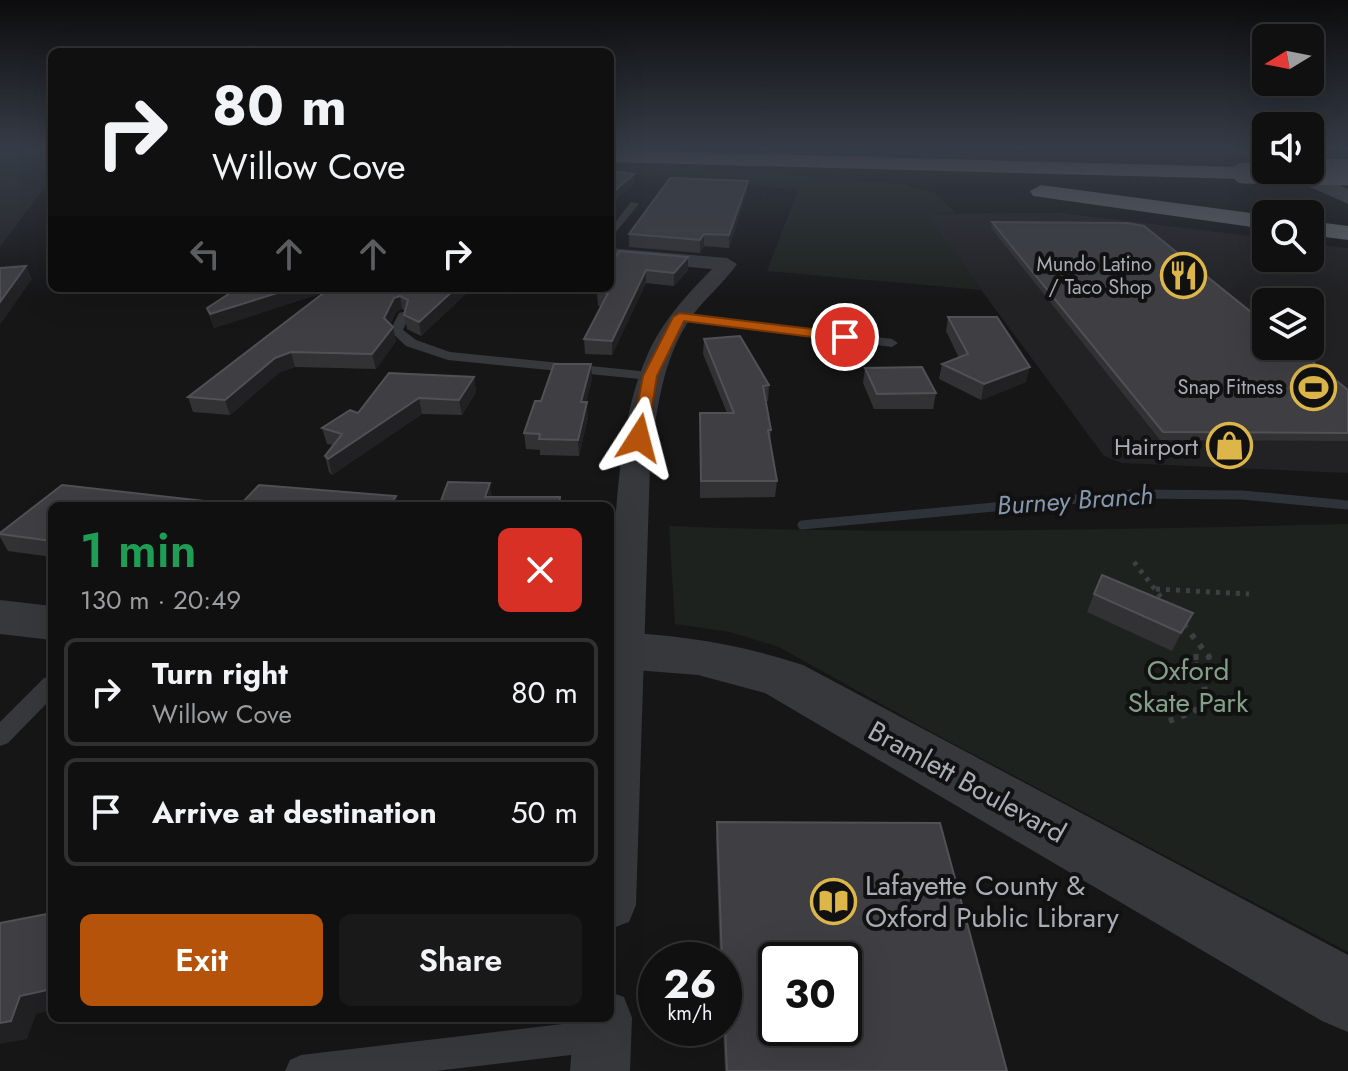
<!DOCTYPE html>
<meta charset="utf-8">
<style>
:root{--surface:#101011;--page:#19191a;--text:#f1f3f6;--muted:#9c9d9f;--line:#303031;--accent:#b45309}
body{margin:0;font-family:Jost,sans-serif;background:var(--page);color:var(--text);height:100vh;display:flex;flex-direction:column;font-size:30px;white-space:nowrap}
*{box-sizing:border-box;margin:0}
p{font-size:26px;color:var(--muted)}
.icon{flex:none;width:44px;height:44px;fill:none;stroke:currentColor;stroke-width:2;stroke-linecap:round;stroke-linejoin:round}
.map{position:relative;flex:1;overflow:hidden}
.details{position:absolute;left:48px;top:502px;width:566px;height:520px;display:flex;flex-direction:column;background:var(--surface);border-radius:12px;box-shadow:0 8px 32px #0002,0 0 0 2px var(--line)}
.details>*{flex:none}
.banner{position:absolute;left:48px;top:48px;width:566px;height:244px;border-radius:12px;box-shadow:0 8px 32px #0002,0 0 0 2px var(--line);background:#101011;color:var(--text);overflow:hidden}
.needle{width:52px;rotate:260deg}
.buttons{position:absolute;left:1252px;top:24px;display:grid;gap:16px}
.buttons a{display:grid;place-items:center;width:72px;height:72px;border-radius:12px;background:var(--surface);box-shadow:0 8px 32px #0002,0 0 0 2px var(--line);font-size:40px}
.speed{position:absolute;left:638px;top:942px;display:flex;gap:16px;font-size:40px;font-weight:700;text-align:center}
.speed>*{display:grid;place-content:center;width:104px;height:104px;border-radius:50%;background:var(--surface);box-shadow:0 8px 32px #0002,0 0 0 2px var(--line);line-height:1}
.speed small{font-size:20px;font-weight:400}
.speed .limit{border:4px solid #111;border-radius:12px;background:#fff;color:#111}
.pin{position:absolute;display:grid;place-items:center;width:68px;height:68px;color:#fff;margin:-34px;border:4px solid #fff;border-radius:50%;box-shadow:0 2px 8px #0007}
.me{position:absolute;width:88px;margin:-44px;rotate:9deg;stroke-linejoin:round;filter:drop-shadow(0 0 6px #0008)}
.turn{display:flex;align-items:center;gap:28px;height:168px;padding:0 32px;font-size:36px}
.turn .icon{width:104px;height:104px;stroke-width:2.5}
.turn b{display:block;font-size:56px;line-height:68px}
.lanes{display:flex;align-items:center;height:76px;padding:0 32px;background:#0003;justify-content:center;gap:40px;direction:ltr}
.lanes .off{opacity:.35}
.round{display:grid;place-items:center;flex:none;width:84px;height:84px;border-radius:12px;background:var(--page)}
.summary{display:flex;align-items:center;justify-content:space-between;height:136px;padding:0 32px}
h1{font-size:48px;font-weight:600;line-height:60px;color:#1e9e55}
.action{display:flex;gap:16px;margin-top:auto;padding:16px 32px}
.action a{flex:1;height:92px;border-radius:12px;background:var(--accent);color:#fff;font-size:32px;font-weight:600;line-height:92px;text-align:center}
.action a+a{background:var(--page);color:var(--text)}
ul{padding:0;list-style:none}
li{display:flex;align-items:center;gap:24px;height:108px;margin:0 16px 12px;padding:0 16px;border:4px solid var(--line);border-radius:12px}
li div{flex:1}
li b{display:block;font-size:30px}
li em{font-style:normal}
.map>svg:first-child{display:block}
</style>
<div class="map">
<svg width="1348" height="1071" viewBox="0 0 1348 1071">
<rect width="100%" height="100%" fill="#161617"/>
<path fill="#222224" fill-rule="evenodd" d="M0 175 44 188 0 247Z
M1062 213 1266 238V258H1310V244L1348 248V473L1122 463 1104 456 925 214ZM1266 302H1310V346H1266Z"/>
<path fill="#1d221e" d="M40 149H52V186L44 188 0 175V153Z
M610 166 696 168 902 184 934 192 956 213 926 214 981 290 767 271 798 190 635 172 610 176Z
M1348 524V952L935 734 779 647 730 632 675 624 669 526C896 535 1122 529 1348 524Z"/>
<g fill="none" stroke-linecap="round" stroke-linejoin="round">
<path stroke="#2e333a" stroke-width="9" d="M802 525 1131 494 1242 495 1348 505"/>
<path stroke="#3e3f43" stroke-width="5" stroke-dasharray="4 6" stroke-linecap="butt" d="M1134 562 1167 605
M1156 589 1249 594"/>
<path stroke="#3e3f43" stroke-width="6" stroke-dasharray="5 8" stroke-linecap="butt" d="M1169 721 1193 712 1206 701 1204 683 1192 657H1209L1184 625"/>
<path fill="#37383c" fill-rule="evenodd" d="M631 202 639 204 610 239V229Z
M403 312 409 316 403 330 416 340 450 352 650 372 657 376 650 380 448 360 406 346 390 331 399 313Z
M680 313 892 339 898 343 892 347 676 320 674 317Z
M52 676V698L8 743 0 746V722L44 678Z
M596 1020 607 1025 612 1036 607 1047 596 1052 435 1071H285L290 1060 301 1055Z"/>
<path fill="#37383c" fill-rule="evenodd" d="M610 248 727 258 737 264C724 283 705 298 692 316 661 360 656 415 650 466L636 905 629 922 610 929C610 794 604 657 615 522 620 467 624 408 647 356 662 321 686 296 712 269L610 260Z
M610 992 624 997 632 1018 630 1071H570L574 1018H610Z"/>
<path fill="#37383c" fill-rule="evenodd" d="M0 600 52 606V640L0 634Z
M610 632C677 634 739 644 803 665L1348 955V1032L1322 1021 765 693 698 675 610 668Z"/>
<path fill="#46474c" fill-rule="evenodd" d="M1232 148H1256L1266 152V165L1234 152Z
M1279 170H1306L1348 189V204L1282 174Z"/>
<path fill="#64666c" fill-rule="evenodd" d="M610 150 1243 167 1253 173 1243 179 610 162Z
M1310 158 1348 159V171L1310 170Z
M1041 185 1266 215V229L1033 196 1030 191Z
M1310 221 1348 226V240L1310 235Z"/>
<path stroke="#64666c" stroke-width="21" d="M1243 173 1348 175"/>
</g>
<path fill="#323235" d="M747 192 729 248 704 246 700 253 629 247V234Z
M992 222 1348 390V441L1160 440 991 228Z
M688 257V270L674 286 646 283 612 355 585 354 584 339 601 306H598L597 293 611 270V265Z
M238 288H472L421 336 407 329 404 315 405 311 402 309 396 312 390 324 396 341 376 369 295 367 280 372 230 415 193 412 188 397 325 292 214 328 207 308Z
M948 317 1026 382 981 400 939 379 942 364 959 358 946 331Z
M704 339 769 385 768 401H766L771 430 770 444 777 481 775 497 700 498V413H727L703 354Z
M591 364 592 379 586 402 588 417 579 456 540 455V450L526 449 524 433 541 401Z
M865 368 936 393 933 409H874L863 383Z
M474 377 476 392 462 415 422 414 332 475 329 472 325 456 333 445 327 444 322 428 358 413Z
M62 485 240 505 259 485 396 496 398 506H52V557L8 551 0 537V533Z
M1094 594 1193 613 1184 631 1172 651 1087 612Z
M717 822 1007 1071H725L723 1028H724V960H720L716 841Z"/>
<path fill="#212123" d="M634 174V184L610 206V195Z
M748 181 747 192 729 248V235Z
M704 234V246L700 253V240Z
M688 257V270L674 286V273Z
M26 266 32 279 0 325V302Z
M646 270V283L612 355V341Z
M293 288H337L214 328 210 314Z
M456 288H472L421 336 419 322Z
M400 296 402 309 396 312 387 332 384 318 394 298Z
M393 327 396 341 376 369 372 354Z
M291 352 295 367 280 372 230 415 225 400 275 358Z
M591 364 592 379 582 417 581 402Z
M1030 367 1026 382 981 400 984 384Z
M474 377 476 392 462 415 459 400Z
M419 398 422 414 332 475 328 459Z
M587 402 588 417 579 456 578 440Z
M490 483 492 499 485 497Z
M396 496 398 506H389Z
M1193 613 1184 631 1172 651 1181 633Z
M52 989V1010L36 1014 27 1039 0 1044V1023L20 996Z"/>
<path fill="#3f3f43" stroke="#505055" stroke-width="2" fill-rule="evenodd" d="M610 171 634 174 610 195Z
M670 178 748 181 729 235 704 234 700 240 629 234Z
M992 222 1127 223 1144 226 1266 324V346H1293L1348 390V433L1163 432Z
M619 251 688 257 674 273 646 270 612 341 584 339 608 293H597L600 288H610V272L614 265H611Z
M26 266 0 302V268Z
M238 288H293L210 314 207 308Z
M330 288H456L419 322 404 315 408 300 400 296 394 298 384 318 393 327 372 354 291 352 275 358 225 400 188 397Z
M948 317H997L1030 367 984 384 942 364 968 354Z
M740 336 769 385 763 386 771 430H768L777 481H701L700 413H734L704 339Z
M554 364H591L581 402H587L578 440 539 439 540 434 524 433 535 401H541Z
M922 367 936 393 877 394 865 368Z
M389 373 474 377 459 400 419 398 328 459 325 456 342 434 322 428 350 410 358 413Z
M448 482 490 483 485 497H560L559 506H439Z
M62 485 240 505 259 485 396 496 389 506H52V541L0 534V533Z
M1102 575 1193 613 1181 633 1094 594Z
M717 822 940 823 1007 1071H727L724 1005V960H722ZM776 960H844V1028H776Z
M52 913V989L20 996 11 1021 0 1023V923Z"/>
<linearGradient id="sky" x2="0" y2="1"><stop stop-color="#0c0c0d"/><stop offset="0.5" stop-color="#363c47"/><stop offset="1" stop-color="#363c47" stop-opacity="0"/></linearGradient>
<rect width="1348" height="298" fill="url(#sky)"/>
<path fill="#b45309" stroke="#753606" stroke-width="2" d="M680 313 845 333 852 337 845 341 684 321 657 376 647 438 639 443 633 442 631 438 643 376 673 317Z"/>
<defs>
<symbol id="restaurant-ring" viewBox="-11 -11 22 22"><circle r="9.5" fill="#111112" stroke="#dcb649" stroke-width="1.5"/><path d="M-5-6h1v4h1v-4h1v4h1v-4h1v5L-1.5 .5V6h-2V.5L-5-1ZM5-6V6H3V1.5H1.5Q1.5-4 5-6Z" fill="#dcb649"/></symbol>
<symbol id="stadium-ring" viewBox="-11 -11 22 22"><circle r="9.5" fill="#111112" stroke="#dcb649" stroke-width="1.5"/><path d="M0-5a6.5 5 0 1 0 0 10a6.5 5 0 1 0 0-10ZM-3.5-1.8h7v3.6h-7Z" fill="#dcb649"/></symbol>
<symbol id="shop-ring" viewBox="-11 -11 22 22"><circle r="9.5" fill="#111112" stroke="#dcb649" stroke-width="1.5"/><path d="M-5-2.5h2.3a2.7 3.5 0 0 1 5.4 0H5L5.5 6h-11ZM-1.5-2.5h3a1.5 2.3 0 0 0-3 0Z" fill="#dcb649"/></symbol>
<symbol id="library-ring" viewBox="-11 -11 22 22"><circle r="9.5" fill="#111112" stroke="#dcb649" stroke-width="1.5"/><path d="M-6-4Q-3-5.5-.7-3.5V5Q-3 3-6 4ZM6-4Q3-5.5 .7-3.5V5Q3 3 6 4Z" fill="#dcb649"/></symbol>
</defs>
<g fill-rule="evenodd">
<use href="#restaurant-ring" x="1158" y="250" width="51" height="51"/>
<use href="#stadium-ring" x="1288" y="362" width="51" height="51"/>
<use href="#shop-ring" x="1204" y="420" width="51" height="51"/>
<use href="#library-ring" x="808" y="876" width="51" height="51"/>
</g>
<g text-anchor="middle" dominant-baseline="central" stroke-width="8" stroke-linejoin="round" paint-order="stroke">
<g font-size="20" fill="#aaacb6" stroke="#111112" text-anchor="end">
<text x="1152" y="264">Mundo Latino<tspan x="1152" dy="23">/ Taco Shop</tspan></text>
<text x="1283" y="387">Snap Fitness</text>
</g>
<g font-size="24" fill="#aaacb6" stroke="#111112" text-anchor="end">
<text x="1198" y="446">Hairport</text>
</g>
<g font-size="26" font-style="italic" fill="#8597ad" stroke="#111112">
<text transform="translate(1075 500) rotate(-4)">Burney Branch</text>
</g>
<g font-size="28" fill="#839f87" stroke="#111112">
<text x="1188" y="670">Oxford<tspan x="1188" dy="32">Skate Park</tspan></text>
</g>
<g font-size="28" fill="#aaacb6" stroke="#111112">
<text transform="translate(967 782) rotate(29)">Bramlett Boulevard</text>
</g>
<g font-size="28" fill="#aaacb6" stroke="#111112" text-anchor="start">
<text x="865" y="885">Lafayette County &amp;<tspan x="865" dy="32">Oxford Public Library</tspan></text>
</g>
</g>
</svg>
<div class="buttons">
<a><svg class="needle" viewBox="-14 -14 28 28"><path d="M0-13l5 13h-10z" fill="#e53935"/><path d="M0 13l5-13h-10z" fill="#9c9d9f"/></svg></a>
<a><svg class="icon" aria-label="sound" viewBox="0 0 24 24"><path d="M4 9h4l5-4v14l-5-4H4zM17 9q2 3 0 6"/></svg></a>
<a><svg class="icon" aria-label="search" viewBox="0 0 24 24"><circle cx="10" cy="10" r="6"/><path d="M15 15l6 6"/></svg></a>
<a><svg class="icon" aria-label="layers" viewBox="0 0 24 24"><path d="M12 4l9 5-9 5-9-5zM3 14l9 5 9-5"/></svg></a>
</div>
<div class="speed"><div>26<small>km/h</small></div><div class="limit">30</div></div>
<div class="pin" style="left:845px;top:337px;background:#d93025"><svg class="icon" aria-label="arrive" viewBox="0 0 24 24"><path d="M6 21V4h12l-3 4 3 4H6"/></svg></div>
<svg class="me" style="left:639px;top:438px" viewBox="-20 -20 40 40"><path d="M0-17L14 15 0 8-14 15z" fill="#b45309" stroke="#fff" stroke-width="4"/></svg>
<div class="banner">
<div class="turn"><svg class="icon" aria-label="right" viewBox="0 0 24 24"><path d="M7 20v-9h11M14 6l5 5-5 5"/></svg><div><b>80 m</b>Willow Cove</div></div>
<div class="lanes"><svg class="icon off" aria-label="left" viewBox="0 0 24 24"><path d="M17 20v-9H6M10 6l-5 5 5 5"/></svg><svg class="icon off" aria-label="ahead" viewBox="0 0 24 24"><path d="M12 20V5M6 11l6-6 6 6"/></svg><svg class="icon off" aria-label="ahead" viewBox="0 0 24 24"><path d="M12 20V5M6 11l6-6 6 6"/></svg><svg class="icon" aria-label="right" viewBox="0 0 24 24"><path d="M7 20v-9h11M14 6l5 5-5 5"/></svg></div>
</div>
<section class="details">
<div class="summary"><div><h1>1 min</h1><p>130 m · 20:49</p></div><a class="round" style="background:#d93025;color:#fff"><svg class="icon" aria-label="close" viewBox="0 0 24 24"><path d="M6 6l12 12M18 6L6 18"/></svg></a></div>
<ul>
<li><svg class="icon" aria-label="right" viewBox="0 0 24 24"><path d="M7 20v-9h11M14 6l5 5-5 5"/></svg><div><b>Turn right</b><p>Willow Cove</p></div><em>80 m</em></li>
<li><svg class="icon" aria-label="arrive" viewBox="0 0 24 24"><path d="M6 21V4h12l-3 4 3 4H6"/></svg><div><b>Arrive at destination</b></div><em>50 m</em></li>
</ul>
<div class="action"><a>Exit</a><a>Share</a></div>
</section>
</div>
